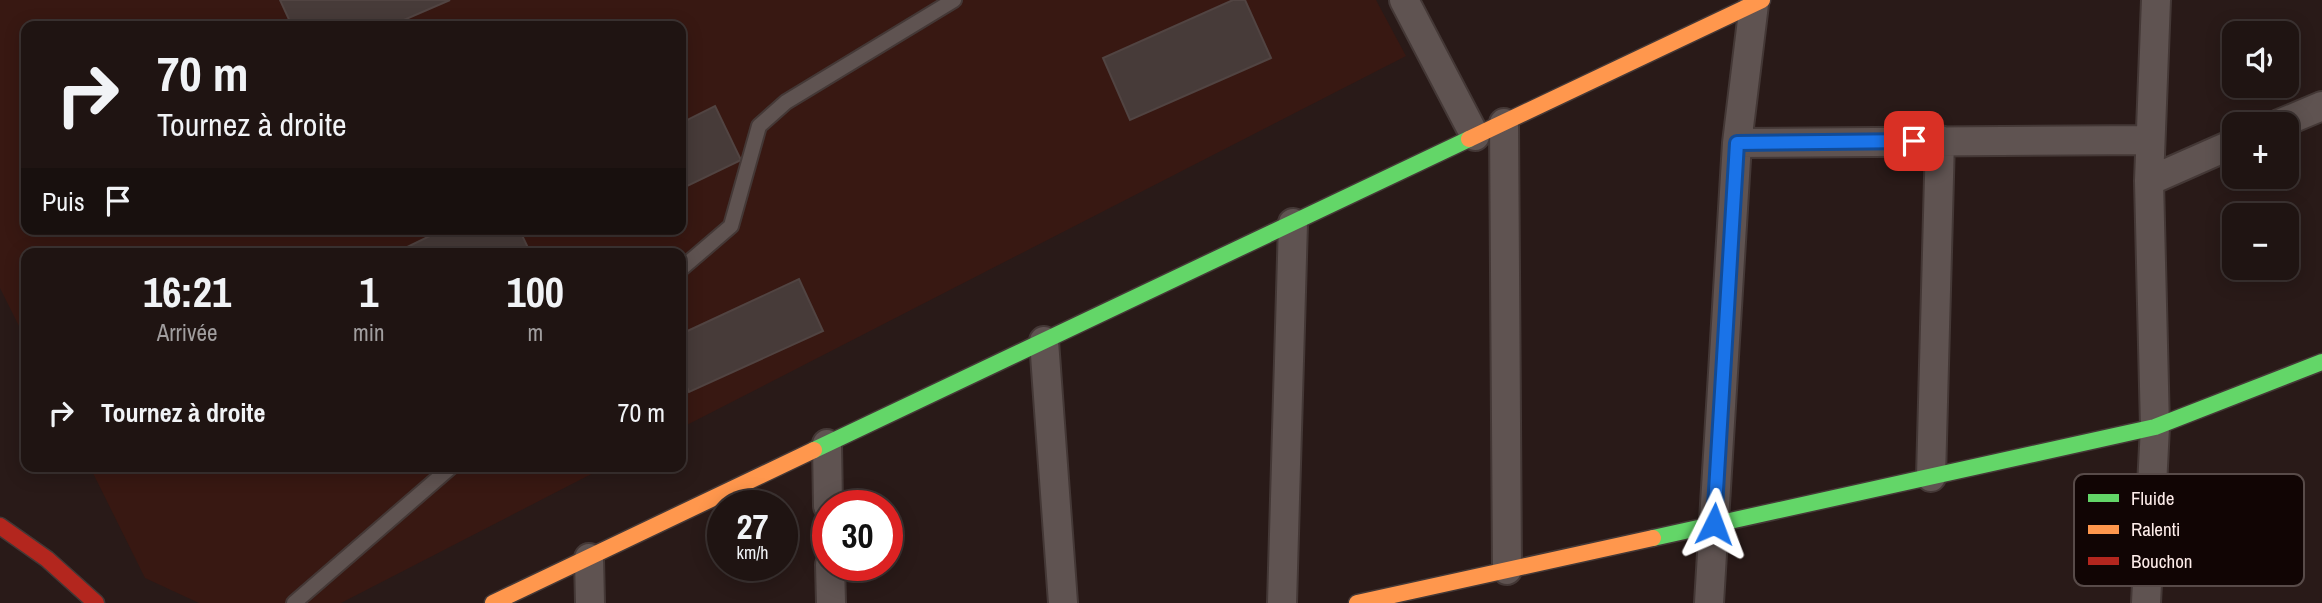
<!DOCTYPE html>
<html lang="fr">
<meta charset="utf-8">
<style>
:root{--surface:#1f1412;--page:#271d1b;--text:#f1f3f6;--muted:#a19e9f;--line:#3c3332}
body{margin:0;font-family:"Archivo Narrow",sans-serif;background:var(--page);color:var(--text);height:100vh;display:flex;flex-direction:column;font-size:26px;white-space:nowrap}
*{box-sizing:border-box;margin:0}
p{font-size:23px;color:var(--muted)}
.icon{flex:none;width:38px;height:38px;fill:none;stroke:currentColor;stroke-width:2;stroke-linecap:round;stroke-linejoin:round}
.map{position:relative;flex:1;overflow:hidden}
.details{position:absolute;left:21px;top:248px;width:665px;height:224px;display:flex;flex-direction:column;background:var(--surface);border-radius:14px;box-shadow:0 4px 18px #0003,0 0 0 2px var(--line)}
.details>*{flex:none}
.guide{position:absolute;left:21px;top:21px;width:665px;height:214px;border-radius:14px;box-shadow:0 4px 18px #0003,0 0 0 2px var(--line);background:#1f1412;color:var(--text);overflow:hidden}
.controls{position:absolute;left:2222px;top:21px;display:grid;gap:14px}
.controls a{display:grid;place-items:center;width:77px;height:77px;border-radius:14px;background:var(--surface);box-shadow:0 4px 18px #0003,0 0 0 2px var(--line);font-size:35px}
.speed{position:absolute;left:707px;top:490px;display:flex;gap:14px;font-size:35px;font-weight:700;text-align:center}
.speed>*{display:grid;place-content:center;width:91px;height:91px;border-radius:50%;background:var(--surface);box-shadow:0 4px 18px #0003,0 0 0 2px var(--line);line-height:1}
.speed small{font-size:18px;font-weight:400}
.speed .limit{border:10px solid #d22;background:#fff;color:#111}
.pin{position:absolute;display:grid;place-items:center;width:60px;height:60px;color:#fff;margin:-30px;border-radius:14px;box-shadow:0 4px 10px #0006}
.me{position:absolute;width:77px;margin:-38px;rotate:3deg;stroke-linejoin:round;filter:drop-shadow(0 0 5px #0008)}
.turn{display:flex;align-items:center;gap:24px;height:147px;padding:0 21px;font-size:32px}
.turn .icon{width:91px;height:91px;stroke-width:2.5}
.turn b{display:block;font-size:49px;line-height:60px}
.then{display:flex;align-items:center;height:66px;padding:0 21px;background:#0003;gap:14px;font-size:26px}
.eta{display:flex;justify-content:space-evenly;align-items:center;height:119px;text-align:center}
.eta b{font-size:42px;font-weight:800;line-height:49px}
ul{padding:0;list-style:none}
li{display:flex;align-items:center;gap:21px;height:91px;padding:0 21px}
li div{flex:1}
li b{display:block;font-size:26px}
li em{font-style:normal}
.map>svg:first-child{display:block}
</style>
<div class="map">
<svg width="2322" height="603" viewBox="0 0 2322 603">
<rect width="100%" height="100%" fill="#291a18"/>
<path fill="#381812" fill-rule="evenodd" d="M0 0H1376L1406 56 681 428V254H26V340L0 288ZM26 26H681V229H26Z
M90 467H605L341 603H199L145 578Z"/>
<path fill="#473b39" stroke="#514442" stroke-width="2" d="M280 0H450L390 26H292Z
M1233 0H1245L1271 58 1130 120 1103 58Z
M715 106 741 160 681 189V123Z
M444 229H519L531 254H393Z
M799 279 823 331 689 392 681 374V334Z"/>
<g fill="none" stroke-linecap="round" stroke-linejoin="round">
<defs>
<path id="lane" d="M681 269 731 226 759 126 786 102 954 0
M294 603 451 467"/>
<path id="street" d="M1404 0 1475 136
M1504 123 1507 570
M2279 124 2322 106
M1737 143 2149 140
M2149 181 2235 143
M1044 341 1063 603
M827 444 828 506
M1931 477 1940 140
M589 558 590 603
M830 565 831 603
M1282 603 1293 223
M1709 603 1737 143 1754 4
M2146 603 2155 427 2149 181 2156 0"/>
<path id="fast" d="M814 450 1469 139
M1653 538 2155 427 2322 362"/>
<path id="slow" d="M1469 139 1762 0
M493 603 814 450
M1357 603 1653 538"/>
<path id="jam" d="M0 526 47 559 96 603"/>
</defs>
<use href="#lane" stroke="#443836" stroke-width="18"/>
<use href="#street" stroke="#443836" stroke-width="32"/>
<use href="#fast" stroke="#443836" stroke-width="19"/>
<use href="#slow" stroke="#443836" stroke-width="19"/>
<use href="#jam" stroke="#443836" stroke-width="19"/>
<use href="#lane" stroke="#5f5351" stroke-width="14"/>
<use href="#street" stroke="#5f5351" stroke-width="28"/>
<use href="#fast" stroke="#63d668" stroke-width="16"/>
<use href="#slow" stroke="#ff974d" stroke-width="16"/>
<use href="#jam" stroke="#b3261e" stroke-width="16"/>
</g>
<g fill="none" stroke-linecap="round" stroke-linejoin="round">
<defs>
<path id="route" d="M1714 524 1737 143 1914 141"/>
</defs>
<use href="#route" stroke="#114b97" stroke-width="18"/>
<use href="#route" stroke="#1a73e8" stroke-width="12"/>
</g>
<rect x="2074" y="474" width="230" height="112" rx="10" fill="#110504" stroke="#584b49" stroke-width="2"/>
<rect x="2088" y="494" width="31" height="8" fill="#63d668"/>
<rect x="2088" y="525" width="31" height="9" fill="#ff974d"/>
<rect x="2088" y="557" width="31" height="8" fill="#b3261e"/>
<g font-size="19" fill="#feedea">
<text x="2131" y="505">Fluide</text>
<text x="2131" y="536">Ralenti</text>
<text x="2131" y="568">Bouchon</text>
</g>
</svg>
<div class="controls">
<a><svg class="icon" aria-label="sound" viewBox="0 0 24 24"><path d="M4 9h4l5-4v14l-5-4H4zM17 9q2 3 0 6"/></svg></a>
<a>+</a>
<a>−</a>
</div>
<div class="speed"><div>27<small>km/h</small></div><div class="limit">30</div></div>
<div class="pin" style="left:1914px;top:141px;background:#d93025"><svg class="icon" aria-label="arrive" viewBox="0 0 24 24"><path d="M6 21V4h12l-3 4 3 4H6"/></svg></div>
<svg class="me" style="left:1714px;top:524px" viewBox="-20 -20 40 40"><path d="M0-17L14 15 0 8-14 15z" fill="#1a73e8" stroke="#fff" stroke-width="4"/></svg>
<div class="guide">
<div class="turn"><svg class="icon" aria-label="right" viewBox="0 0 24 24"><path d="M7 20v-9h11M14 6l5 5-5 5"/></svg><div><b>70 m</b>Tournez à droite</div></div>
<div class="then">Puis<svg class="icon" aria-label="arrive" viewBox="0 0 24 24"><path d="M6 21V4h12l-3 4 3 4H6"/></svg></div>
</div>
<section class="details">
<div class="eta">
<div><b>16:21</b><p>Arrivée</p></div>
<div><b>1</b><p>min</p></div>
<div><b>100</b><p>m</p></div>
</div>
<ul>
<li><svg class="icon" aria-label="right" viewBox="0 0 24 24"><path d="M7 20v-9h11M14 6l5 5-5 5"/></svg><div><b>Tournez à droite</b></div><em>70 m</em></li>
</ul>
</section>
</div>
